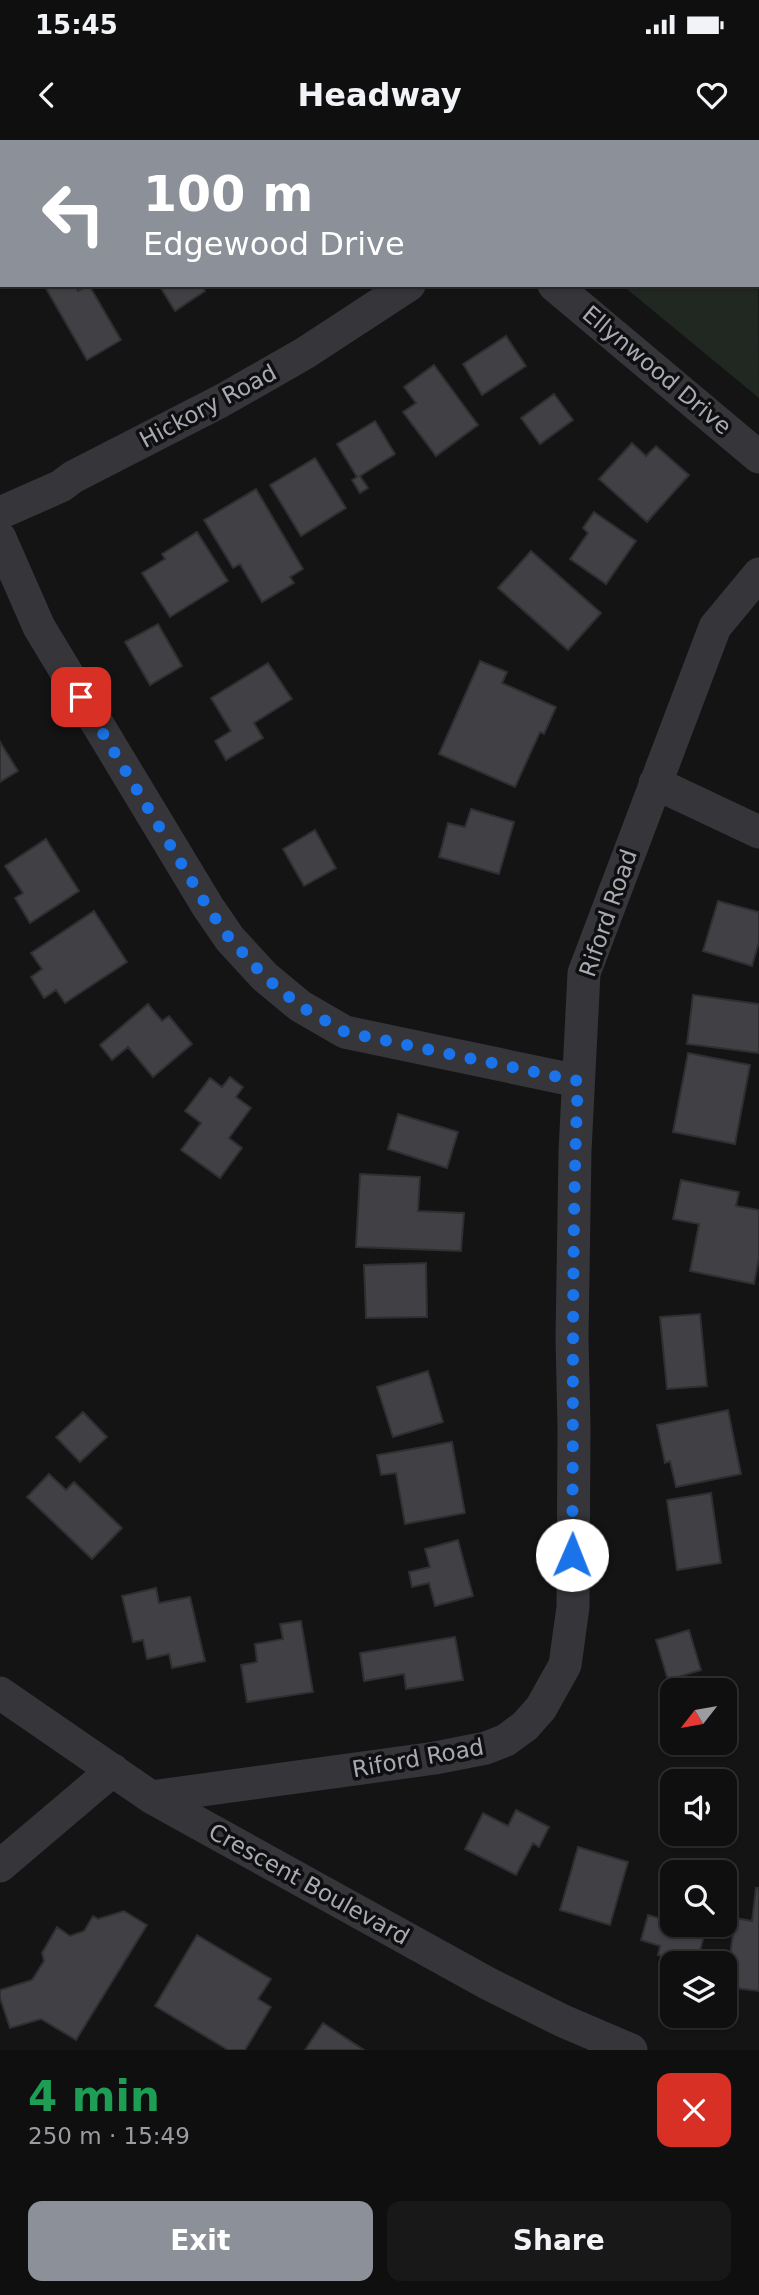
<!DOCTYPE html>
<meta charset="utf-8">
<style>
:root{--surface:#0f0f10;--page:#181819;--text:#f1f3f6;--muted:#9b9c9f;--line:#2f2f30;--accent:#8c9099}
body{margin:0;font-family:"DejaVu Sans",sans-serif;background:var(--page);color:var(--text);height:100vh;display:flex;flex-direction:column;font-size:26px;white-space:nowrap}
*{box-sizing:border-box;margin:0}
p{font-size:23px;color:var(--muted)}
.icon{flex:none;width:38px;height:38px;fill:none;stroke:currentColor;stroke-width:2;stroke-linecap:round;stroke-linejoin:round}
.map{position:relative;height:1910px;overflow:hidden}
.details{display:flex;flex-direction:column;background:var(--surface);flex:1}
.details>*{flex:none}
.hud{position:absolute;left:0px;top:0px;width:760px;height:147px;box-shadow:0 2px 5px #0004,0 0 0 2px var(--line);background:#8c9099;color:#fff;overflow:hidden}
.needle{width:46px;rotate:239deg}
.controls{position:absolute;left:660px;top:1538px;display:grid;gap:14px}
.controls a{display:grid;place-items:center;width:77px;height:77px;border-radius:14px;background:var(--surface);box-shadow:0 2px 5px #0004,0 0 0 2px var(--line);font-size:35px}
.pin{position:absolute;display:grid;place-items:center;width:60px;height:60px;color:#fff;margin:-30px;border-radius:14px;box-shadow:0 4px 10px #0006}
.me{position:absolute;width:77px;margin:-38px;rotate:1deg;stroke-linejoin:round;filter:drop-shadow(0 0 5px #0008)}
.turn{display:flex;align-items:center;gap:24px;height:147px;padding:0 28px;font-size:32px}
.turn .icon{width:91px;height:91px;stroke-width:2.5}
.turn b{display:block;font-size:49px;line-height:60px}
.round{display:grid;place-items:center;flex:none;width:74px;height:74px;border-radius:14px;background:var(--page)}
.headline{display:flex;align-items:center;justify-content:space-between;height:119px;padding:0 28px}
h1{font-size:42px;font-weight:600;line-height:52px;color:#1e9e55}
.button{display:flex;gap:14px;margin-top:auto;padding:14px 28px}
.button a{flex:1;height:80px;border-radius:14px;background:var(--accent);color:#fff;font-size:28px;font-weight:600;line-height:80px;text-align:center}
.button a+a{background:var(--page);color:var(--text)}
.status{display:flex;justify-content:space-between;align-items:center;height:49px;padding:0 35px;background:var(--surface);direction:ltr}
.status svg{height:19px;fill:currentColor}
header{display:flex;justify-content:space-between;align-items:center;height:91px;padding:0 28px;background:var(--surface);font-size:32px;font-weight:600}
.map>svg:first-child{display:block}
</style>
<div class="status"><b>15:45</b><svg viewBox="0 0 49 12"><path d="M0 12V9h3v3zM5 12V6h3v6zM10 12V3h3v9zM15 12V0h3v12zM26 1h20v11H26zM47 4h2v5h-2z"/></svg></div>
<header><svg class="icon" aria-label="back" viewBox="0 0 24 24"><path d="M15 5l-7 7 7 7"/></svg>Headway<svg class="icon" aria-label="heart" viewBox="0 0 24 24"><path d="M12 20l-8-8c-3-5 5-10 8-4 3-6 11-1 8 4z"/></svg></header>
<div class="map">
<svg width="759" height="1910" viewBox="0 0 759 1910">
<rect width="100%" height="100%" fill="#141415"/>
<path fill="#212822" d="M381 0H607L609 2H384Z
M758 124 759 258 622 145H758Z"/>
<path fill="#414145" stroke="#2f2e31" stroke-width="2" d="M0 0 27 2H2L0 27Z
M44 145H75L78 151 89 145 121 200 87 220Z
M159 145H201L205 151 175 171Z
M506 196 526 226 482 255 463 224Z
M434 225 478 285 436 316 403 272 416 263 404 247Z
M554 254 573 280 540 304 521 278Z
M375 281 395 314 360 336 368 348 360 353 352 340 357 337 337 304Z
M632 303 646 316 656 306 689 335 647 382 599 339Z
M315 318 346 368 301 396 270 345Z
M256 349 303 429 290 437 294 443 262 462 240 424 233 428 204 380Z
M594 372 636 401 606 444 570 419 588 393 583 388Z
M197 392 228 441 170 477 142 433 165 419 162 414Z
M531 411 601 473 568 510 498 448Z
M158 484 182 526 150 545 125 502Z
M480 521 507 532 502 543 556 567 544 594 540 592 515 647 439 614Z
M268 523 292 559 254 583 263 598 226 620 215 601 231 591 211 558Z
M0 602 18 631 0 642Z
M471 669 514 682 499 734 439 717 448 683 465 687Z
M315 690 336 728 304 746 283 709Z
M46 699 79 751 30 783 15 758 23 753 5 726Z
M718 761 759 772V802L752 826 703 811Z
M94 771 127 822 65 863 56 850 44 858 31 837 42 829 31 813Z
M693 855 759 864V913L687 904Z
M148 864 162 881 169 876 192 904 153 937 128 907 112 920 100 905Z
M688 913 750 925 735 1004 673 992Z
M230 937 243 947 236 957 251 968 229 998 242 1008 220 1038 181 1010 201 983 185 971 210 938 222 947Z
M398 974 458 992 447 1028 388 1009Z
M360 1034 420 1037 418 1071 464 1073 461 1111 356 1107Z
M681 1040 739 1052 736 1066 759 1070V1118L754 1144 690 1131 699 1084 673 1079Z
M426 1123 427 1177 366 1178 364 1125Z
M700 1174 707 1246 667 1249 660 1177Z
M428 1231 443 1282 393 1297 377 1247Z
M728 1270 741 1334 676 1347 670 1321 665 1323 657 1285Z
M83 1272 107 1297 80 1322 56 1297Z
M452 1302 465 1373 405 1384 396 1333 381 1335 377 1315Z
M49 1334 66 1350 74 1342 122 1388 92 1419 27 1357Z
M711 1353 721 1423 677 1430 667 1360Z
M458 1400 473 1456 435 1466 429 1443 412 1447 409 1432 430 1427 425 1409Z
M156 1448 159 1463 190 1457 205 1521 172 1528 169 1514 147 1519 143 1500 133 1502 122 1456Z
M301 1481 313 1552 247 1562 241 1525 257 1522 255 1504 283 1499 280 1484Z
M689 1490 701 1530 668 1540 656 1500Z
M455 1497 463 1540 406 1549 404 1534 364 1541 360 1513Z
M516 1670 549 1687 539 1707 533 1703 516 1735 465 1709 483 1673 508 1686Z
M578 1707 628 1722 610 1785 560 1770Z
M756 1748H759V1851L726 1847 735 1778 752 1781Z
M672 1755V1785H691L706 1789 696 1824H687L658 1815 660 1806 641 1800 648 1775 665 1780Z
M124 1771 147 1785 76 1900 41 1879 10 1888 0 1858V1850L32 1840 44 1821 42 1813 57 1787 70 1796 84 1791 93 1776 98 1779Z
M197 1795 271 1839 258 1859 271 1867 245 1910H228L155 1866Z
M323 1883 364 1910H305Z"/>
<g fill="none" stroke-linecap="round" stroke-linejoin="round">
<path stroke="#35353a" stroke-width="33" d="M256 0 260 2
M554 145 759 317
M0 373 61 346 73 337 221 261 305 213 409 145
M0 398 39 487 208 767 230 799 265 837 300 866 345 892 578 941
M655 643 759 692
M0 1553 151 1657 487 1843 563 1881 631 1910
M151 1657 435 1618 486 1608 506 1600 525 1586 541 1568 565 1525 573 1467 574 1286 572 1198 575 1011 584 833 715 487 759 434
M0 1726 113 1630"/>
<path stroke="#4f4f55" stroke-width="5" stroke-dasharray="9 7" stroke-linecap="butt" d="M671 0 674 2
M702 0 704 2
M734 0 737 2
M758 19 759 20
M758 45 759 46
M758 71 759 72"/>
</g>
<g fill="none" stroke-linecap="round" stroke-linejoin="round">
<path stroke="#1a73e8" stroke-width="12" stroke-dasharray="0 21.6" d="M81 557 208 768 230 799 265 837 300 866 345 892 578 941C571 1099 574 1257 572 1415"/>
</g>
<g text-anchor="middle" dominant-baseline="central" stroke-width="7" stroke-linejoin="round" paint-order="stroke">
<g font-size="23" fill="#a7a9b4" stroke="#0f0f10">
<text transform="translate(657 230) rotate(40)">Ellynwood Drive</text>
<text transform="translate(208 266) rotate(-28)">Hickory Road</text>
<text transform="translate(608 773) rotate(-71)">Riford Road</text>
<text transform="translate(418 1618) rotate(-10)">Riford Road</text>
<text transform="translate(309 1744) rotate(29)">Crescent Boulevard</text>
</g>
</g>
</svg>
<div class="controls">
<a><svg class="needle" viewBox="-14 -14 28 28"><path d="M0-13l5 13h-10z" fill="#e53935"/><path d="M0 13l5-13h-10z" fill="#9b9c9f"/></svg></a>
<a><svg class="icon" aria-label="sound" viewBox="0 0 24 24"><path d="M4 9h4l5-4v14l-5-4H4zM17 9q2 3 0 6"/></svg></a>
<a><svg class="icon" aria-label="search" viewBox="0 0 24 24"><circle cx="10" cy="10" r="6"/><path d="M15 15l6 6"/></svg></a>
<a><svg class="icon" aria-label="layers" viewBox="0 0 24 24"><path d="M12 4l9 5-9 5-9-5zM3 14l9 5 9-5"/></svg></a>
</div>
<div class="pin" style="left:81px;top:557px;background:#d93025"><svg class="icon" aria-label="arrive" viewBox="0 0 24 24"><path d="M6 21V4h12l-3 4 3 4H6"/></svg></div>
<svg class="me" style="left:572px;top:1415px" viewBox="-20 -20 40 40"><circle r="19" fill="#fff"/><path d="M0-13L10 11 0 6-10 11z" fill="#1a73e8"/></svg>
<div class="hud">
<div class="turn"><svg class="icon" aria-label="left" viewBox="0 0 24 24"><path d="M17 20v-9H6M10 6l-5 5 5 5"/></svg><div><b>100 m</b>Edgewood Drive</div></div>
</div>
</div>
<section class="details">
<div class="headline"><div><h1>4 min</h1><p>250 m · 15:49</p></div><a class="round" style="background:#d93025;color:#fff"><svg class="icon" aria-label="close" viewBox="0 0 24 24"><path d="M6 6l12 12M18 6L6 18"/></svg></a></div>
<div class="button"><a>Exit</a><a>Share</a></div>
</section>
